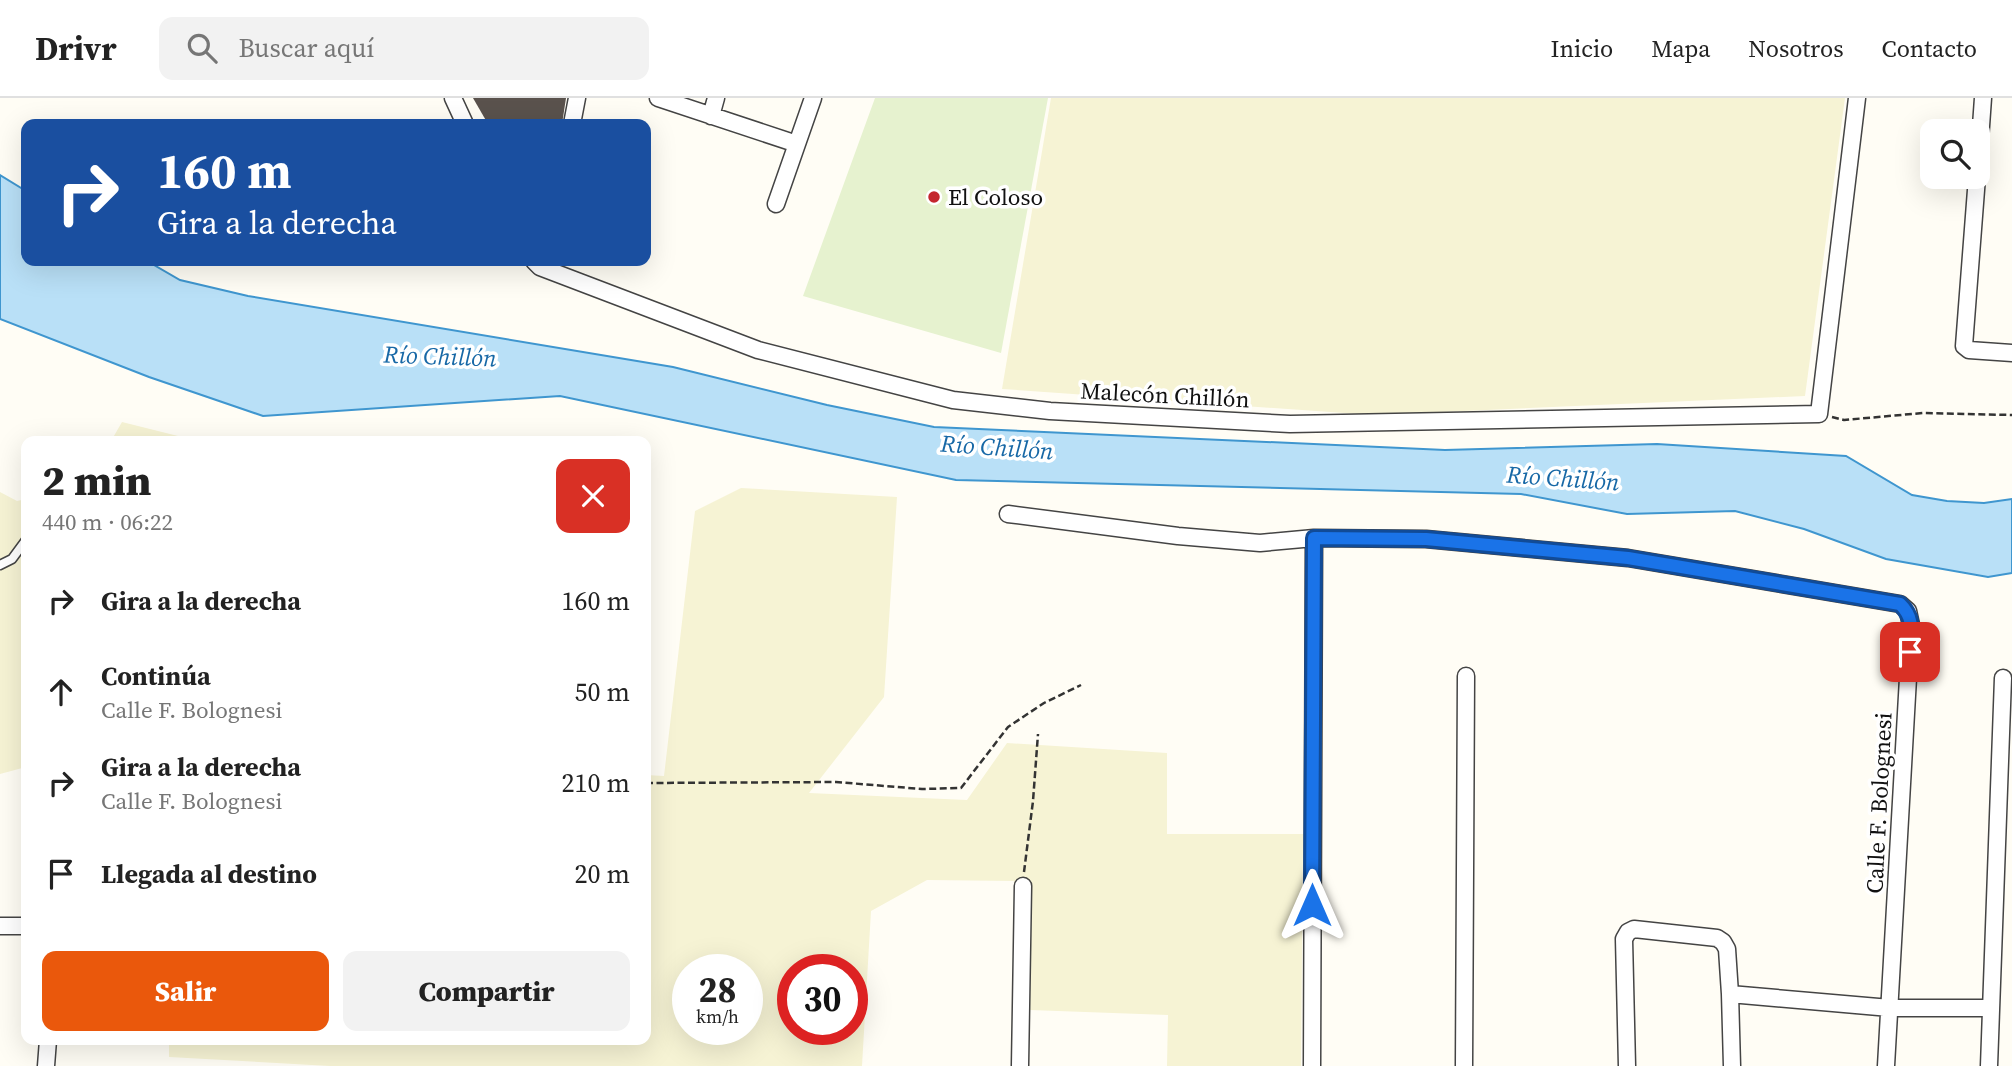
<!DOCTYPE html>
<html lang="es">
<meta charset="utf-8">
<style>
:root{--surface:#fff;--page:#f2f2f2;--text:#222;--muted:#767676;--line:#e0e0e0;--accent:#ea580c}
body{margin:0;font-family:"Source Serif 4",serif;background:var(--page);color:var(--text);height:100vh;display:flex;flex-direction:column;font-size:26px;white-space:nowrap}
*{box-sizing:border-box;margin:0}
p{font-size:23px;color:var(--muted)}
.icon{flex:none;width:38px;height:38px;fill:none;stroke:currentColor;stroke-width:2;stroke-linecap:round;stroke-linejoin:round}
.map{position:relative;flex:1;overflow:hidden}
.panel{position:absolute;left:21px;top:338px;width:630px;height:609px;display:flex;flex-direction:column;background:var(--surface);border-radius:14px;box-shadow:0 7px 28px #0002}
.panel>*{flex:none}
.guide{position:absolute;left:21px;top:21px;width:630px;height:147px;border-radius:14px;box-shadow:0 7px 28px #0002;background:#1a4fa0;color:#fff;overflow:hidden}
.buttons{position:absolute;left:1920px;top:21px;display:grid;gap:14px}
.buttons a{display:grid;place-items:center;width:70px;height:70px;border-radius:14px;background:var(--surface);box-shadow:0 7px 28px #0002;font-size:35px}
.speed{position:absolute;left:672px;top:856px;display:flex;gap:14px;font-size:35px;font-weight:700;text-align:center}
.speed>*{display:grid;place-content:center;width:91px;height:91px;border-radius:50%;background:var(--surface);box-shadow:0 7px 28px #0002;line-height:1}
.speed small{font-size:18px;font-weight:400}
.speed .limit{border:10px solid #d22;background:#fff;color:#111}
.pin{position:absolute;display:grid;place-items:center;width:60px;height:60px;color:#fff;margin:-30px;border-radius:14px;box-shadow:0 4px 10px #0006}
.me{position:absolute;width:77px;margin:-38px;rotate:0deg;stroke-linejoin:round;filter:drop-shadow(0 0 5px #0008)}
.turn{display:flex;align-items:center;gap:24px;height:147px;padding:0 21px;font-size:32px}
.turn .icon{width:91px;height:91px;stroke-width:2.5}
.turn b{display:block;font-size:49px;line-height:60px}
.round{display:grid;place-items:center;flex:none;width:74px;height:74px;border-radius:14px;background:var(--page)}
.overview{display:flex;align-items:center;justify-content:space-between;height:119px;padding:0 21px}
h1{font-size:42px;font-weight:800;line-height:52px}
.primary-button{display:flex;gap:14px;margin-top:auto;padding:14px 21px}
.primary-button a{flex:1;height:80px;border-radius:14px;background:var(--accent);color:#fff;font-size:28px;font-weight:800;line-height:80px;text-align:center}
.primary-button a+a{background:var(--page);color:var(--text)}
ul{padding:0;list-style:none}
li{display:flex;align-items:center;gap:21px;height:91px;padding:0 21px}
li div{flex:1}
li b{display:block;font-size:26px}
li em{font-style:normal}
header{display:flex;align-items:center;gap:42px;box-sizing:border-box;height:98px;padding:0 35px;background:var(--surface);border-bottom:2px solid var(--line)}
header strong{font-size:33px}
nav{display:flex;gap:38px;margin-inline-start:auto;font-size:24px}
.search{width:490px;height:63px;background:var(--page);display:flex;align-items:center;gap:18px;box-sizing:border-box;padding:0 24px;border-radius:14px;color:var(--muted);font-size:26px}
.map>svg:first-child{display:block}
</style>
<header>
<strong>Drivr</strong>
<div class="search"><svg class="icon" aria-label="search" viewBox="0 0 24 24"><circle cx="10" cy="10" r="6"/><path d="M15 15l6 6"/></svg>Buscar aquí</div>
<nav><a>Inicio</a><a>Mapa</a><a>Nosotros</a><a>Contacto</a></nav>
</header>
<div class="map">
<svg width="2012" height="968" viewBox="0 0 2012 968">
<rect width="100%" height="100%" fill="#fffdf5"/>
<path fill="#f6f3d4" fill-rule="evenodd" d="M1051 0H1845L1805 298 1373 317 1002 291Z
M122 324 198 343H111Z
M741 390 897 399 884 599 809 695 967 702 1007 645 1167 655V736H1303L1301 968H1167L1168 917 1030 912 1014 783 927 782 871 813 862 968H330L169 959V942H646V677L664 678 695 413ZM688 872H747V931H688ZM793 872H852V931H793Z
M0 394 17 403 26 401V669L0 676Z"/>
<path fill="#e6f2cf" d="M875 0H1048L1001 255 803 198Z"/>
<path fill="#b9e0f7" stroke="#3f96cf" stroke-width="2" d="M0 77 26 93V163H147L180 182 248 198 673 269 827 307 934 329 1445 352 1657 346 1846 358 1912 397 1947 403 1984 405 2012 401V475L1988 479 1886 461 1804 431 1735 413 1627 416 1521 396 956 382 560 298 263 318 149 279 0 221Z"/>
<path fill="#5a524d" d="M473 0H566L562 26H488Z"/>
<g fill="none" stroke-linecap="round" stroke-linejoin="round">
<defs>
<path id="service" d="M0 467 12 461 26 442"/>
<path id="minor" d="M453 0 465 26
M658 0 797 46
M711 18 716 0
M572 26 577 0
M1978 70 1983 0
M1977 79 1964 248 1969 252 2012 255
M776 106 813 0
M534 163 540 169 758 252 953 302 1050 313 1290 326 1819 316 1857 0
M1008 416 1178 438 1260 445 1314 440 1426 441 1628 460 1900 506 1908 513 1911 527 1886 968
M0 828H26
M1730 896 1890 910H1990
M46 968 48 942
M1020 968 1023 788
M1312 968 1314 440
M1464 968 1466 578
M1627 968 1624 841 1628 834 1634 831 1717 840 1723 844 1727 851 1730 896 1732 968
M1989 968 2003 580"/>
</defs>
<use href="#service" stroke="#444" stroke-width="11"/>
<use href="#minor" stroke="#444" stroke-width="19"/>
<path stroke="#333" stroke-width="2.5" stroke-dasharray="7 3.5" stroke-linecap="butt" d="M1832 319 1844 322 1923 315 2012 317
M646 685 836 684 922 691 961 690 1008 629 1044 605 1081 587
M1024 774 1033 703 1038 636"/>
<use href="#service" stroke="#fff" stroke-width="8"/>
<use href="#minor" stroke="#fff" stroke-width="16"/>
</g>
<g fill="none" stroke-linecap="round" stroke-linejoin="round">
<defs>
<path id="route" d="M1312 807 1314 440 1426 441 1628 460 1900 506C1915 520 1911 535 1910 554"/>
</defs>
<use href="#route" stroke="#114b97" stroke-width="18"/>
<use href="#route" stroke="#1a73e8" stroke-width="12"/>
</g>
<circle fill="#c4262e" stroke="#fff" stroke-width="2.5" cx="934" cy="99" r="7"/>
<g text-anchor="middle" dominant-baseline="central" stroke-width="7" stroke-linejoin="round" paint-order="stroke">
<g font-size="23" fill="#111" stroke="#fff" text-anchor="start">
<text x="948" y="99">El Coloso</text>
</g>
<g font-size="23" fill="#111" stroke="#fff">
<text transform="translate(1165 297) rotate(3)">Malecón Chillón</text>
<text transform="translate(1879 705) rotate(-87)">Calle F. Bolognesi</text>
</g>
<g font-size="24" font-style="italic" fill="#1768a6" stroke="#fff">
<text transform="translate(440 258) rotate(2)">Río Chillón</text>
<text transform="translate(997 349) rotate(4)">Río Chillón</text>
<text transform="translate(1563 380) rotate(4)">Río Chillón</text>
</g>
</g>
</svg>
<div class="buttons">
<a><svg class="icon" aria-label="search" viewBox="0 0 24 24"><circle cx="10" cy="10" r="6"/><path d="M15 15l6 6"/></svg></a>
</div>
<div class="speed"><div>28<small>km/h</small></div><div class="limit">30</div></div>
<div class="pin" style="left:1910px;top:554px;background:#d93025"><svg class="icon" aria-label="arrive" viewBox="0 0 24 24"><path d="M6 21V4h12l-3 4 3 4H6"/></svg></div>
<svg class="me" style="left:1312px;top:807px" viewBox="-20 -20 40 40"><path d="M0-17L14 15 0 8-14 15z" fill="#1a73e8" stroke="#fff" stroke-width="4"/></svg>
<div class="guide">
<div class="turn"><svg class="icon" aria-label="right" viewBox="0 0 24 24"><path d="M7 20v-9h11M14 6l5 5-5 5"/></svg><div><b>160 m</b>Gira a la derecha</div></div>
</div>
<section class="panel">
<div class="overview"><div><h1>2 min</h1><p>440 m · 06:22</p></div><a class="round" style="background:#d93025;color:#fff"><svg class="icon" aria-label="close" viewBox="0 0 24 24"><path d="M6 6l12 12M18 6L6 18"/></svg></a></div>
<ul>
<li><svg class="icon" aria-label="right" viewBox="0 0 24 24"><path d="M7 20v-9h11M14 6l5 5-5 5"/></svg><div><b>Gira a la derecha</b></div><em>160 m</em></li>
<li><svg class="icon" aria-label="ahead" viewBox="0 0 24 24"><path d="M12 20V5M6 11l6-6 6 6"/></svg><div><b>Continúa</b><p>Calle F. Bolognesi</p></div><em>50 m</em></li>
<li><svg class="icon" aria-label="right" viewBox="0 0 24 24"><path d="M7 20v-9h11M14 6l5 5-5 5"/></svg><div><b>Gira a la derecha</b><p>Calle F. Bolognesi</p></div><em>210 m</em></li>
<li><svg class="icon" aria-label="arrive" viewBox="0 0 24 24"><path d="M6 21V4h12l-3 4 3 4H6"/></svg><div><b>Llegada al destino</b></div><em>20 m</em></li>
</ul>
<div class="primary-button"><a>Salir</a><a>Compartir</a></div>
</section>
</div>
